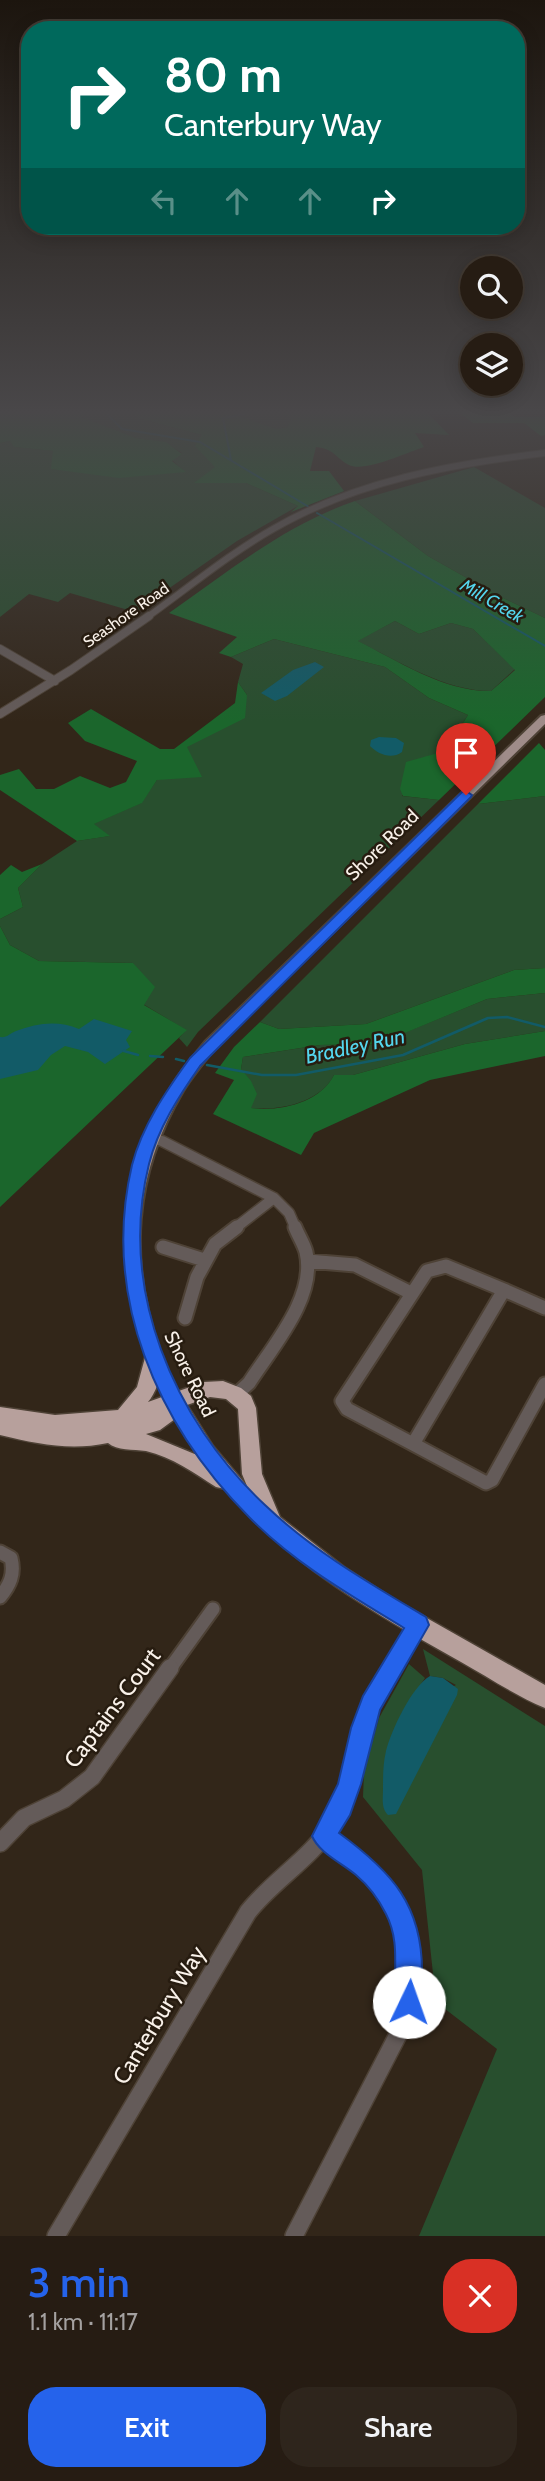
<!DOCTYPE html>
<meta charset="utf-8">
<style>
:root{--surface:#261c13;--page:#2e251c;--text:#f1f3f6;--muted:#a4a1a0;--line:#423a33;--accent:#2563eb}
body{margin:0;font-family:Cabin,sans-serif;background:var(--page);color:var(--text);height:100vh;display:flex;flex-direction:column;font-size:26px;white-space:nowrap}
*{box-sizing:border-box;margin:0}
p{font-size:23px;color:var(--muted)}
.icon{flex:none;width:38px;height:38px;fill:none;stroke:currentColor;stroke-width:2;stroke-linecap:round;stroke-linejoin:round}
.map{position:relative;height:2236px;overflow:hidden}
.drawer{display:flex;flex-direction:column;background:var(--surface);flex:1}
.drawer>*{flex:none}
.banner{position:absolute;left:21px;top:21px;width:504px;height:214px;border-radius:28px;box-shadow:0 4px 18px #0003,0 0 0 2px var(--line);background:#00695c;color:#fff;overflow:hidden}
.tools{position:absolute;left:460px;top:256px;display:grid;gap:14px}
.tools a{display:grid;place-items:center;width:63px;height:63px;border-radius:50%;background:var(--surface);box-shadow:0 4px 18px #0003,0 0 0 2px var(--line);font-size:35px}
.pin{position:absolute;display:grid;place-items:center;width:60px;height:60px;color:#fff;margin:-72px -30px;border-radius:50% 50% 50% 0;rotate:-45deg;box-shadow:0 0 7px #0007}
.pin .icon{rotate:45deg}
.me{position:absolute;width:77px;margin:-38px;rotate:3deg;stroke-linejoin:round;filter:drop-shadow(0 0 5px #0008)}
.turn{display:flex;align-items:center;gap:24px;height:147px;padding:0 28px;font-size:32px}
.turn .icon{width:91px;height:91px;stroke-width:2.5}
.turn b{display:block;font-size:49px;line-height:60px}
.lanes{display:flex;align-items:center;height:66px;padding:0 28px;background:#0003;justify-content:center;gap:35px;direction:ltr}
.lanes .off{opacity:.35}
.round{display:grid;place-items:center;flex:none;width:74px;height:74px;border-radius:28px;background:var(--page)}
.summary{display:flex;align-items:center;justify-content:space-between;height:119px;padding:0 28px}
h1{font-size:42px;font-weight:600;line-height:52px;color:var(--accent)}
.button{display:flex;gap:14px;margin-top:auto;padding:14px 28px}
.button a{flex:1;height:80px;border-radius:28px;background:var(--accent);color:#fff;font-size:28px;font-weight:600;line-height:80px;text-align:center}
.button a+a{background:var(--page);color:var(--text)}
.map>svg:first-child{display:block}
</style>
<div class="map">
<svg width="545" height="2236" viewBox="0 0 545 2236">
<rect width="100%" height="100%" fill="#322619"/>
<path fill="#284f2e" d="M93 409H135L137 418 202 435 216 467 195 483H246L298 506 237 541 135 612 70 593 58 602 29 594 0 617V443L10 441 15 447 54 451 52 469 185 472 172 460 182 453 166 443 136 438 81 417Z
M209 409H247L293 417 287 427 277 429 225 411 209 414Z
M474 467 545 508V618L497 595 428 556 355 501Z
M395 621 419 634 451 623 473 629 515 669 491 691C444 691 399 661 357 641Z
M274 639 385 667 429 698 468 715 445 751 402 796 439 800 198 1032 187 1047 179 1038 186 1030 143 1004 133 963 39 961 10 945 0 926V919L23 907 18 888 42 864 77 841 109 836 93 824 141 803 157 780 186 747 247 695 238 682 243 664 231 657Z
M545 796V968L514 970 366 1024 279 1029 260 1022 478 804Z
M545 993V1031L465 1044 353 1075H334C320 1103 279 1111 250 1108L241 1069 243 1057 320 1045 384 1044 399 1035 487 999Z
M423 1649 545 1726V2236H419L497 2049 436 2002 422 1870 363 1797 364 1772 379 1718 409 1664 425 1678 401 1714 456 1685 443 1678 430 1676Z"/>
<path fill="#1b662c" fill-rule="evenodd" d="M0 409 29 413 93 409 82 417 136 438 166 442 182 454 172 461 186 472 119 478 51 469 53 451 14 447 10 441 0 443Z
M135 409H209V414L225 411 277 429 287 427 292 417 247 409H424L449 435 415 433 424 447C408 452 364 473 349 465 334 457 335 449 316 447L310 471H329L344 491 291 512 298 506 246 483H194L215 467 195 446 202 435 137 418Z
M455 409H503L515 417H545V435L541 436 524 423H473Z
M355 501 428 556 497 595 545 618V697L439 800 403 796 400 789 406 762 445 751 468 715 429 698 385 667 274 639 231 657 219 653 237 637 169 613C229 571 285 525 355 501ZM395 621 419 634 451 623 473 629 515 670 491 691C445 692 398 661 358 641Z
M238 682 247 695 245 718 187 747 202 777 157 780 142 803 94 824 110 836 77 841 0 790V775L19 769 36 789H54L80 776 110 788 126 782 137 761 85 741 68 723 91 709 160 749H174L235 703Z
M539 743 545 750V796L478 804Z
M42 864 18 888 23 907 0 919V875L11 865 22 872Z
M0 926 10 945 39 961 133 963 155 987 144 1005 187 1030 0 1207Z
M545 968V993L487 999 400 1035 384 1044 320 1045 243 1057 241 1069 251 1081 257 1094 251 1108C279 1112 320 1103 334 1075H353L465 1044 545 1031V1056L430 1080 314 1133 301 1155 213 1114 234 1080 215 1073 234 1047 260 1022 279 1029 366 1024 514 970Z"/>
<path fill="#125b67" d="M315 662 324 667 287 696 275 701 261 693 293 670Z
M379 737 396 738 404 743 402 752C391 760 378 754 370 746L371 740Z
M94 1019 132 1031 126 1040 130 1047 105 1064 88 1052 65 1046 51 1055 38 1070 0 1079V1037C7 1038 9 1034 16 1031 37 1023 58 1020 79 1029Z
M430 1676 443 1678 458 1689 457 1695 396 1814 388 1815C381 1808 383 1799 383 1789 383 1776 383 1764 386 1751 391 1731 412 1686 430 1676Z"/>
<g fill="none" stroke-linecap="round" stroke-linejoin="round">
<path stroke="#125b67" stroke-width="2" d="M107 409 108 415 122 429 200 442 309 507
M231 460 223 418 245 414V409
M317 513 545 646"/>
<path stroke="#125b67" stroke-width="2.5" d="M124 1051 138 1055
M150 1056 163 1057
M176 1059 184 1061
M207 1065 262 1075H296L403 1055 488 1018 507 1017 545 1027"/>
<defs>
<path id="minor-far4" d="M146 618C188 588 229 554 273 529 356 481 451 464 545 453"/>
<path id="minor-far3" d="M0 649 55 681
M0 714 71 670 149 616"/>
<path id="minor-far2" d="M150 1138 162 1141 274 1198 289 1213 296 1229
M234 1229 274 1198"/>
<path id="minor-far1" d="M163 1247 204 1260
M308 1261 355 1265 411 1293
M446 1266 504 1290 413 1444 347 1409 342 1401 427 1271Z
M504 1290 545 1308
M185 1318 197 1277 215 1244 237 1227
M237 1394 249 1383C272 1347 317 1297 306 1252 304 1244 298 1235 295 1227
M413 1444 486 1483 492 1480 545 1384
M0 1552 11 1558C15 1574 10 1585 0 1597
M169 1670 213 1609
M390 1670 418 1625"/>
<path id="minor" d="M0 1843 24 1818 64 1799 92 1777 170 1668
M56 2236 248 1912C273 1880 312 1858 333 1823 349 1795 352 1762 361 1731 367 1709 379 1688 391 1668
M294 2236 401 2029 409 1986 407 1943 394 1903 367 1868 324 1836"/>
<path id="major" d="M545 715V724L215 1048C204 1062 192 1076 183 1091 133 1176 128 1261 160 1352 166 1369 175 1385 182 1401L180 1406 174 1408 168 1406C114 1292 105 1196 173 1084 182 1069 194 1056 205 1042L541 716Z"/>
<path id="highway" d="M153 1352 160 1354C165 1367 157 1392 148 1402L204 1382 223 1381 241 1388 251 1396 256 1408 262 1474 280 1517 344 1567 395 1600 545 1685V1708C516 1696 488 1677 461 1662 377 1615 288 1564 225 1489L216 1487C194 1473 172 1457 146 1451 133 1449 117 1451 108 1443 70 1451 38 1444 0 1435V1407L55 1415 118 1410 137 1387 146 1354ZM210 1397 226 1399 238 1409 242 1474 247 1486 213 1446 187 1405ZM175 1419 197 1455 146 1434 160 1430Z"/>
</defs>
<use href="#minor-far4" stroke="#4e4236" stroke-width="8"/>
<use href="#minor-far3" stroke="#4e4236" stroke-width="10"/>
<use href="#minor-far2" stroke="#4e4236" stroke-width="13"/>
<use href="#minor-far1" stroke="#4e4236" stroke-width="17"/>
<use href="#minor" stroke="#4e4236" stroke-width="20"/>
<use href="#major" stroke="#4e4236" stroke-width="4"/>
<use href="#highway" stroke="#4e4236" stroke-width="3"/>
<use href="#minor-far4" stroke="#645b59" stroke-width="6"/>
<use href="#minor-far3" stroke="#645b59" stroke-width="8"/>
<use href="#minor-far2" stroke="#645b59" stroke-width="10"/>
<use href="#minor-far1" stroke="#645b59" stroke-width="13"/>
<use href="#minor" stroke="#645b59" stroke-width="17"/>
<use href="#major" fill="#9f8c89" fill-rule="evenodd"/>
<use href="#highway" fill="#b7a09c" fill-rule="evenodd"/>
</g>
<linearGradient id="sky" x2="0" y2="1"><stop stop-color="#1c150e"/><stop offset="0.57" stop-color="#494749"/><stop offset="1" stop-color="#494749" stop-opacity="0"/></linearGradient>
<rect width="545" height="722" fill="url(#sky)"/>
<path fill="#2563eb" stroke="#184099" stroke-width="2" d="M466 791 472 795 471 797 200 1066C179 1096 158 1128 149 1164 118 1289 173 1419 265 1505 313 1551 369 1583 426 1617L429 1625 380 1710 361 1784 350 1815 339 1833C391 1871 423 1905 422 1974 422 1987 423 1999 418 2011L409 2015 400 2011C388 1983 404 1949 386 1914 379 1900 369 1886 356 1875 342 1863 319 1853 312 1836L338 1784 351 1728 363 1696 404 1628C350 1595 294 1563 249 1517 157 1424 101 1297 132 1165 142 1126 166 1091 190 1058L462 792Z"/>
<g text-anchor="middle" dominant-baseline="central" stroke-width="5" stroke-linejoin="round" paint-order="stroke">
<g font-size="16" fill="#f9f1e9" stroke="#271c10">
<text transform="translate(126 615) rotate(-35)">Seashore Road</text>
</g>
<g font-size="18" font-style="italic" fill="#54d6ee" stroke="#271c10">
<text transform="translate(492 601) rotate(30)">Mill Creek</text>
</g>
<g font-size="19" fill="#f9f1e9" stroke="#271c10">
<text transform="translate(382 845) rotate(-44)">Shore Road</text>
<text transform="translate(190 1374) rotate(64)">Shore Road</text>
</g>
<g font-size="21" font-style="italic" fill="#54d6ee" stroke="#271c10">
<text transform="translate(355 1046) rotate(-12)">Bradley Run</text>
</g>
<g font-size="23" fill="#f9f1e9" stroke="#271c10">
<text transform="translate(112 1708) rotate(-53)">Captains Court</text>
<text transform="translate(159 2015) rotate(-59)">Canterbury Way</text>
</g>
</g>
</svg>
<div class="tools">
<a><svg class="icon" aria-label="search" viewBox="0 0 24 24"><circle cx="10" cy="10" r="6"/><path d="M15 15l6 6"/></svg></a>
<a><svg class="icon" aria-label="layers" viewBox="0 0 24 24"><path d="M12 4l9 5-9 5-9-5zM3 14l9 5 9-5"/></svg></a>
</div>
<div class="pin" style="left:466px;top:795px;background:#d93025"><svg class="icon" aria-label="arrive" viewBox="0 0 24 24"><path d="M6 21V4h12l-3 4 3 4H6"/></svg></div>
<svg class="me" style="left:409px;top:2002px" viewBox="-20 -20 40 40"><circle r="19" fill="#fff"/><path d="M0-13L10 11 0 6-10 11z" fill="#2563eb"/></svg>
<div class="banner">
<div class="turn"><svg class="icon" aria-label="right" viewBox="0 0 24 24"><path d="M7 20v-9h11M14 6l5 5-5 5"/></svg><div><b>80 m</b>Canterbury Way</div></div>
<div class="lanes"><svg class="icon off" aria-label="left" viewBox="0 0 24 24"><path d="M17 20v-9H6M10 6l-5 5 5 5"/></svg><svg class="icon off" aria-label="ahead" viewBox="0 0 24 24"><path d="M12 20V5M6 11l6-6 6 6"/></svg><svg class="icon off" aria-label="ahead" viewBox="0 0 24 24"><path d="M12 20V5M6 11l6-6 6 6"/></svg><svg class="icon" aria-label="right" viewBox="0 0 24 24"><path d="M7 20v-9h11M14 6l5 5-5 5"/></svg></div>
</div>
</div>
<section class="drawer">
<div class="summary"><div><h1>3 min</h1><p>1.1 km · 11:17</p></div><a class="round" style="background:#d93025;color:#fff"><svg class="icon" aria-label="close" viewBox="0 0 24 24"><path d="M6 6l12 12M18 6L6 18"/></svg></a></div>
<div class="button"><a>Exit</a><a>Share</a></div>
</section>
